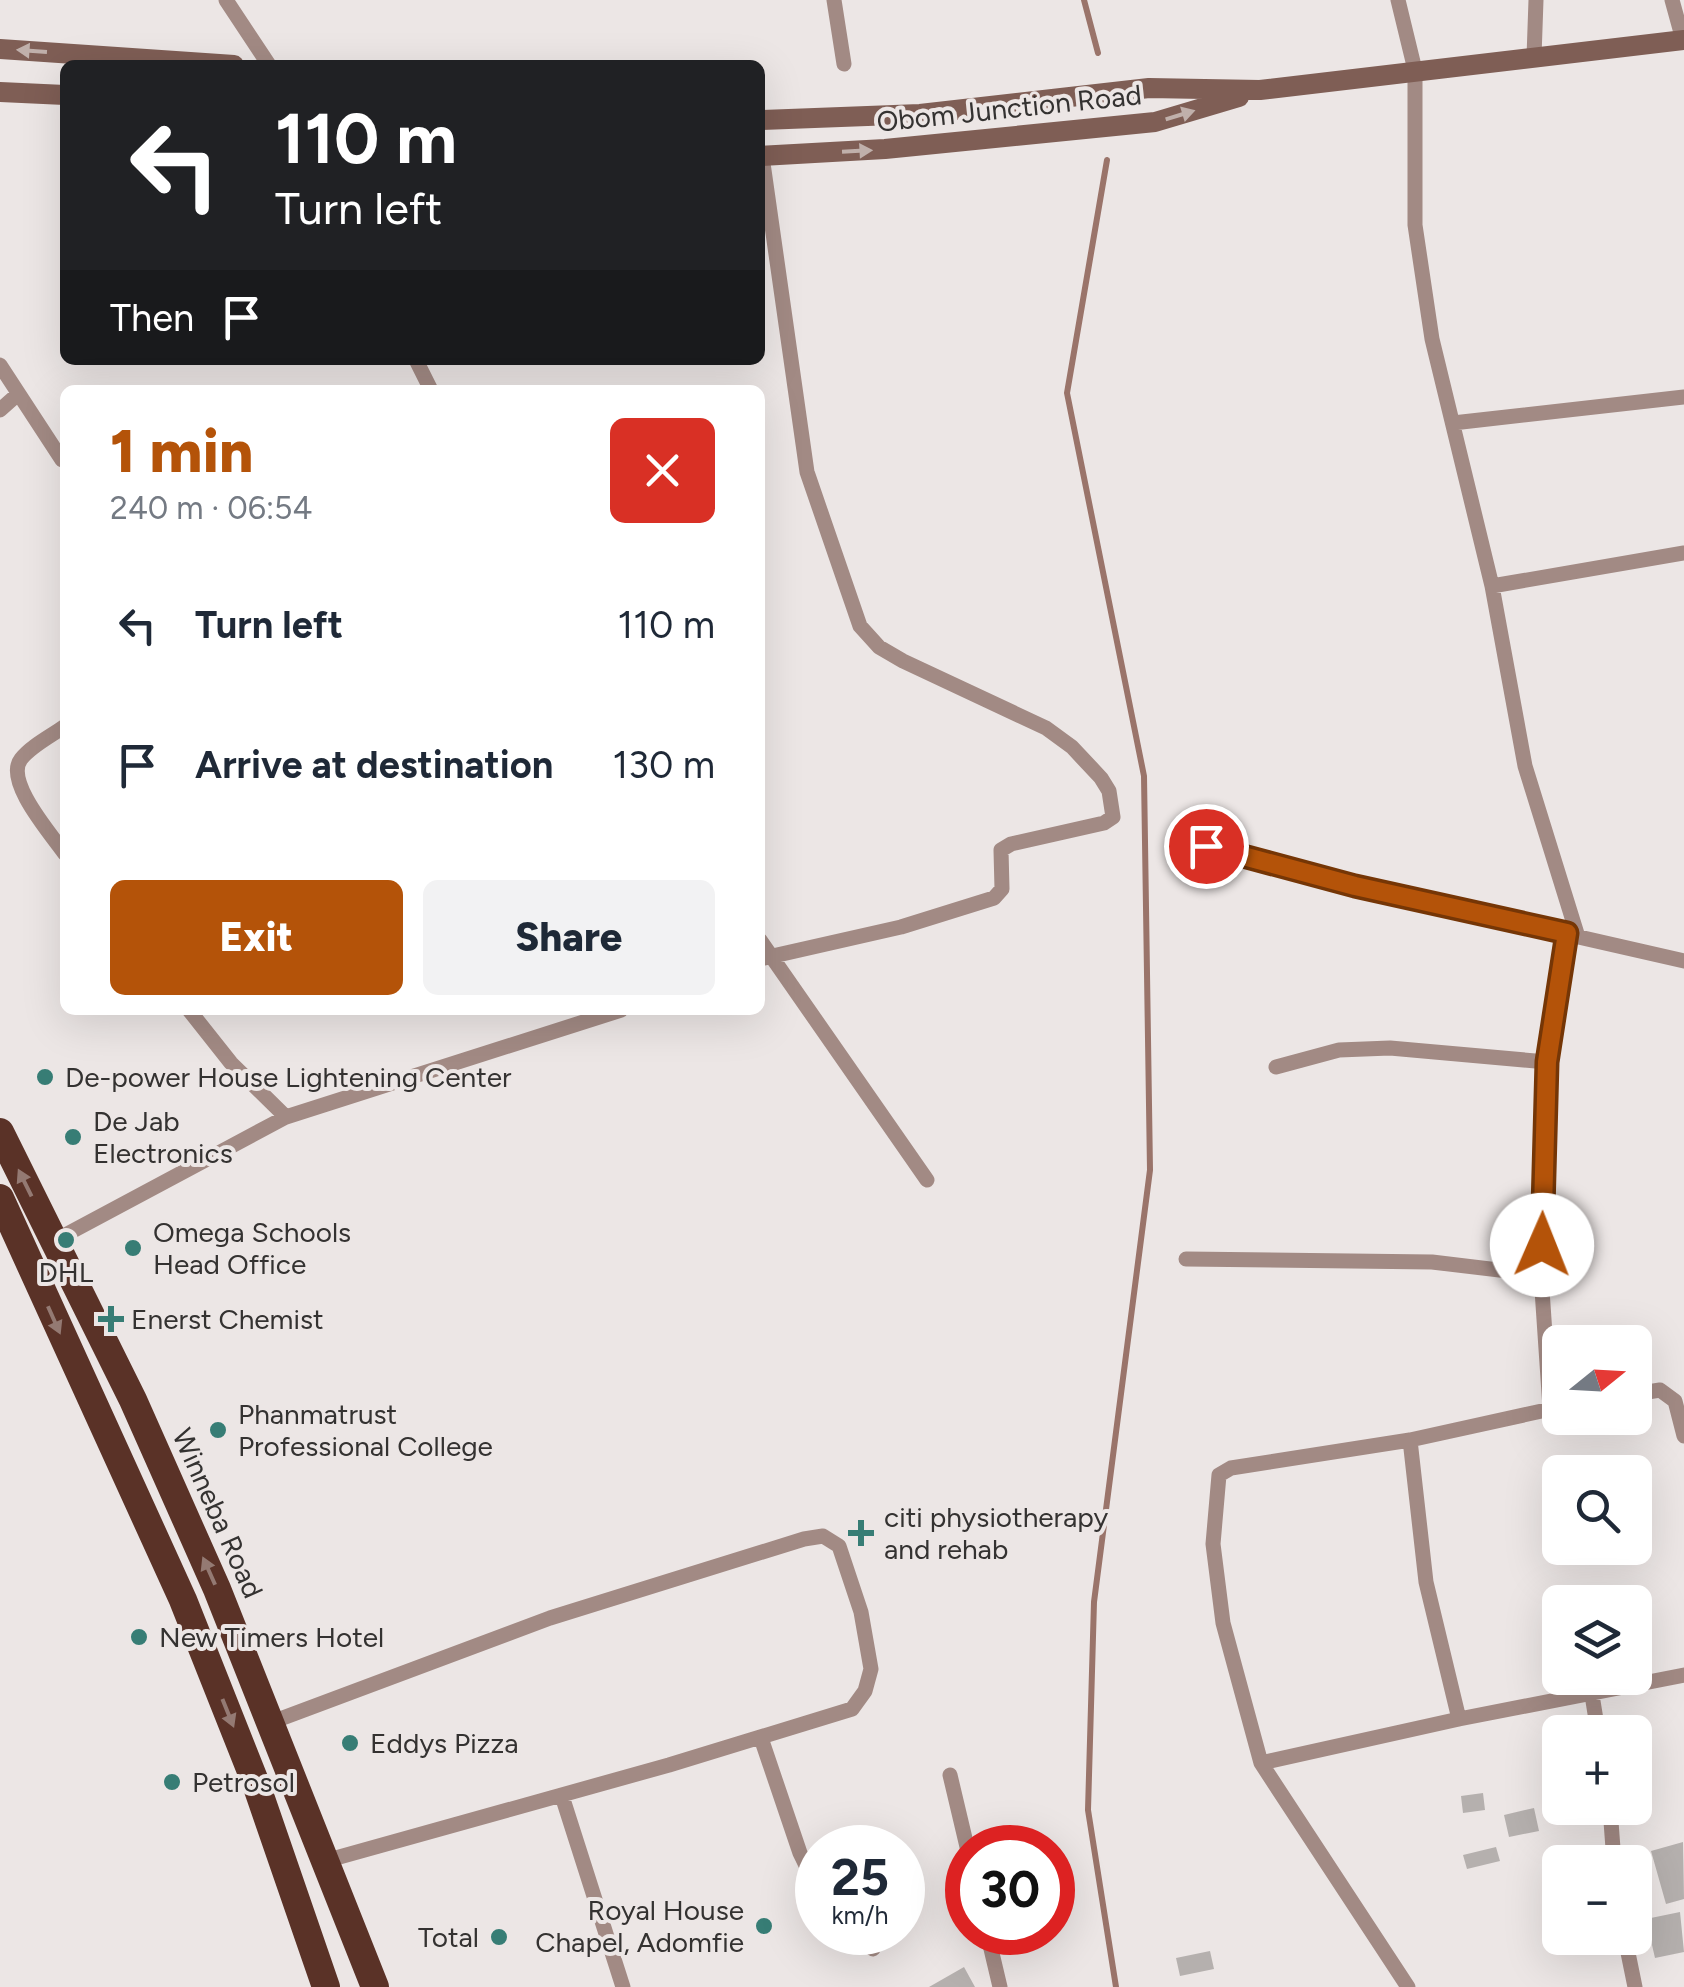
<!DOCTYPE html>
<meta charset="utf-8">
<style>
:root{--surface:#fff;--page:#f2f2f3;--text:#1f2937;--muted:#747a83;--accent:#b45309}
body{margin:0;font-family:Figtree,sans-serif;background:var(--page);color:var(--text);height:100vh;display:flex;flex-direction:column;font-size:38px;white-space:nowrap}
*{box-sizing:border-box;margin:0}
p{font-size:32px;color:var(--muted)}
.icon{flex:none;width:55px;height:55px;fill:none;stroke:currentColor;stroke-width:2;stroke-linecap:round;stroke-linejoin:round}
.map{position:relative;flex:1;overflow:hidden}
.panel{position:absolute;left:60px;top:385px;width:705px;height:630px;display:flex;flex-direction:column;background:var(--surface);border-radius:15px;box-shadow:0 10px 40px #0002}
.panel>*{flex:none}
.guide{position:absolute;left:60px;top:60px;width:705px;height:305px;border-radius:15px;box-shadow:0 10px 40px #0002;background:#202124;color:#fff;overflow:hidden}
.needle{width:65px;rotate:72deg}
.buttons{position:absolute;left:1542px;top:1325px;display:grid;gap:20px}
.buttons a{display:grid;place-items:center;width:110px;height:110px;border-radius:15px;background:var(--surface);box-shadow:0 10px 40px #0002;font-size:50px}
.speed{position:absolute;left:795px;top:1825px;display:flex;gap:20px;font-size:50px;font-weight:700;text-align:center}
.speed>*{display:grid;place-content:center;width:130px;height:130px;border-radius:50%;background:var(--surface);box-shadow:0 10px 40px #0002;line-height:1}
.speed small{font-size:25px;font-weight:400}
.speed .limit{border:15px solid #d22;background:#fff;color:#111}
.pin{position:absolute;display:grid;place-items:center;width:85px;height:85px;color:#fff;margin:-42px;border:5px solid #fff;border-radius:50%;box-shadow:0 2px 10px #0007}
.me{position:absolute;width:110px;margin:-55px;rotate:1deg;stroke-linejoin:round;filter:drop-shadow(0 0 8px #0008)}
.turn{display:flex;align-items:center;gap:35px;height:210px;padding:0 50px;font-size:45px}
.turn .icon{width:130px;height:130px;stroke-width:2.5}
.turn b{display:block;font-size:70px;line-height:85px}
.then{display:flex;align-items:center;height:95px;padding:0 50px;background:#0003;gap:20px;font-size:38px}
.round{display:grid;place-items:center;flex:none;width:105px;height:105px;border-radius:15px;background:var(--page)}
.summary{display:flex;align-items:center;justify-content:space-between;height:170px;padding:0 50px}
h1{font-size:60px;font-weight:800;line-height:75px;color:var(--accent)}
.button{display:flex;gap:20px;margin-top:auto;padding:20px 50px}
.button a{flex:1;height:115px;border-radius:15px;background:var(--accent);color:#fff;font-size:40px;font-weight:800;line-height:115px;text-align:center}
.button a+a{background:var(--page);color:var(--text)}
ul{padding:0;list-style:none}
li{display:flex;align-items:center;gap:30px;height:140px;padding:0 50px}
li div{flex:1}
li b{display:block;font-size:38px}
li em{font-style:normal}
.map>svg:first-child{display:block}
</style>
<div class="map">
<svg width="1684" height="1987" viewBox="0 0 1684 1987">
<rect width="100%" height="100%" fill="#ece6e5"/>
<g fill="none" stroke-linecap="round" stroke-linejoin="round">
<path stroke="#9a746a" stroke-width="6" d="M1084 0 1098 53
M1107 160 1067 393 1144 776 1150 1170 1094 1602 1088 1810 1116 1987"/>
</g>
<path fill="#b5b0ae" d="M1483 1793 1485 1810 1463 1813 1461 1796Z
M1534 1808 1539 1831 1509 1837 1504 1815Z
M1683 1842 1684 1899 1666 1904 1651 1851Z
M1496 1847 1500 1861 1467 1869 1463 1855Z
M1680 1912 1684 1952 1655 1958 1646 1919Z
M1210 1951 1214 1969 1180 1976 1176 1958Z
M964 1967 975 1987H929Z"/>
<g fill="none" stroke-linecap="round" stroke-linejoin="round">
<path stroke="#a28a84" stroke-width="15" d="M226 0 269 65
M834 0 844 64
M1398 0 1415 70V225L1432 339 1492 586 1525 766 1578 937
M1672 0 1683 40
M1534 57 1536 0
M416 360 431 390
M0 365 62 460
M0 410 18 394
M1453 423 1684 397
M1492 586 1684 553
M65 726C51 736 31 746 21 759 4 781 51 834 65 854
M1206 846 1355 886 1684 961
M760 940 927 1180
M760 959 901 927 994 898 1002 889 1001 850 1011 844 1104 823 1113 817 1109 791 1101 778 1072 747 1046 728 903 661 879 647 860 626 807 472 762 156
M189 1010 231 1063 286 1117
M1276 1067 1339 1050 1390 1048 1547 1062
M54 1241 286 1117 621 1010
M1186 1259 1432 1262 1541 1275
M1635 1394 1660 1390 1675 1401 1684 1436
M1550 1408 1541 1275 1547 1062 1567 933
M1410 1440 1426 1582 1459 1719
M1592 1695 1598 1732
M272 1722 550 1618 804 1539 823 1536 839 1546 861 1612 871 1669 865 1691 852 1709 669 1765 325 1861
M761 1738 800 1853 818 1890
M1261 1763 1459 1719 1684 1675
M950 1775 968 1851
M562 1796 623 1987
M1610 1808 1614 1862
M853 1932 873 1949
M987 1932 1000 1987
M1625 1938 1635 1987
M1408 1987 1261 1763 1223 1623 1213 1544 1219 1475 1231 1468 1410 1440 1560 1407"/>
<path stroke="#7f5e55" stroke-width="20" d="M0 49 234 65
M0 92 65 95
M760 120 920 114 1149 88 1260 90 1684 40
M760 156 885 149 1155 122 1239 97"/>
<path stroke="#5a3227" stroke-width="28" d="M0 1132 133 1400 217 1589 375 1987
M0 1198 183 1600 256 1784 326 1987"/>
</g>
<defs><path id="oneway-solid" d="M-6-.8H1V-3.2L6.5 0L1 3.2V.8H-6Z" transform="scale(2.5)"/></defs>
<g fill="#c0b0ab">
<use href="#oneway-solid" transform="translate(32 51) rotate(-176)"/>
<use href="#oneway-solid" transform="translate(1180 115) rotate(-17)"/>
<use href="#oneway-solid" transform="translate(857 151) rotate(-3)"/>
</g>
<g fill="#947a73">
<use href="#oneway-solid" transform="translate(25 1183) rotate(-116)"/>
<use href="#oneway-solid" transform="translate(54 1320) rotate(66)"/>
<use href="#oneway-solid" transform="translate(209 1571) rotate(-114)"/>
<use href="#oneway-solid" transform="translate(228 1713) rotate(68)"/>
</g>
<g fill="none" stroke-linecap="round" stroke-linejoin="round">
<defs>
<path id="route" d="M1206 846 1355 886 1567 933 1547 1062 1542 1245"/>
</defs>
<use href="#route" stroke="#753606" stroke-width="25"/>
<use href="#route" stroke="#b45309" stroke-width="18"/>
</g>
<g fill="#377d75" stroke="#ece6e5" stroke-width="4">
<circle cx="45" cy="1077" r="10"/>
<circle cx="73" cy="1137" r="10"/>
<circle cx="66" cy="1240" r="10"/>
<circle cx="133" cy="1248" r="10"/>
<path d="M106 1304h10v10h10v10h-10v10h-10v-10h-10v-10h10z"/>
<circle cx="218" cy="1430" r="10"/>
<path d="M856 1518h10v10h10v10h-10v10h-10v-10h-10v-10h10z"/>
<circle cx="139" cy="1637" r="10"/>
<circle cx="350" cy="1743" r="10"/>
<circle cx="172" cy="1782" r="10"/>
<circle cx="764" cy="1926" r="10"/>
<circle cx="499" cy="1937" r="10"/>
</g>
<g text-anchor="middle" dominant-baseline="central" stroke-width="8" stroke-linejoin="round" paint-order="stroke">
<g font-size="28" fill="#343231" stroke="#ece6e5">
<text transform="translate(1009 108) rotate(-6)">Obom Junction Road</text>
<text transform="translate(218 1513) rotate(66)">Winneba Road</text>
</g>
<g font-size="28" fill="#343231" stroke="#ece6e5" text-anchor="start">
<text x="65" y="1077">De-power House Lightening Center</text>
<text x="93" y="1121">De Jab<tspan x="93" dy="32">Electronics</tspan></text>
<text x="153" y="1232">Omega Schools<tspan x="153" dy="32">Head Office</tspan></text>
<text x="66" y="1272" text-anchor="middle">DHL</text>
<text x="131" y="1319">Enerst Chemist</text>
<text x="238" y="1414">Phanmatrust<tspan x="238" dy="32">Professional College</tspan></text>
<text x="884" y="1517">citi physiotherapy<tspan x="884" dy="32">and rehab</tspan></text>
<text x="159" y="1637">New Timers Hotel</text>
<text x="370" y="1743">Eddys Pizza</text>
<text x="192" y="1782">Petrosol</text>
<text x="744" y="1910" text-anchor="end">Royal House<tspan x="744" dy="32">Chapel, Adomfie</tspan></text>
<text x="479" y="1937" text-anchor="end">Total</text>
</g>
</g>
</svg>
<div class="buttons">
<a><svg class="needle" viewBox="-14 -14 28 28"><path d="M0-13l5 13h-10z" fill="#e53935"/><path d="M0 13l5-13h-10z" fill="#747a83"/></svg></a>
<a><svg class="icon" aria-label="search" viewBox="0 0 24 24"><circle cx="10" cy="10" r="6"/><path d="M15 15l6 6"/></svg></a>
<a><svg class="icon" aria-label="layers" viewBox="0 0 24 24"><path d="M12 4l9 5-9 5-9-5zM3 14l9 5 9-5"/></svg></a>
<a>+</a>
<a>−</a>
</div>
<div class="speed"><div>25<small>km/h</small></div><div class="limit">30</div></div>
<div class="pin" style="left:1206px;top:846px;background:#d93025"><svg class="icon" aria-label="arrive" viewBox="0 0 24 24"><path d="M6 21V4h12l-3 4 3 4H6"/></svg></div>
<svg class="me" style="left:1542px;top:1245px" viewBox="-20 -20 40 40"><circle r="19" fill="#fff"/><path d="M0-13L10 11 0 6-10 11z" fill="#b45309"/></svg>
<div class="guide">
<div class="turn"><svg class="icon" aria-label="left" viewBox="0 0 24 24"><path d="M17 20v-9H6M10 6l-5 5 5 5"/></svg><div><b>110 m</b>Turn left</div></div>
<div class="then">Then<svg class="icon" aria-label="arrive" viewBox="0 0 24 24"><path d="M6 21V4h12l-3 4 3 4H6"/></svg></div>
</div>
<section class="panel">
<div class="summary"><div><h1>1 min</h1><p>240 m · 06:54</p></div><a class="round" style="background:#d93025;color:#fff"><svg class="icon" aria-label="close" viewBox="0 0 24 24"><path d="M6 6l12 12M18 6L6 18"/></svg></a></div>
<ul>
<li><svg class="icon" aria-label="left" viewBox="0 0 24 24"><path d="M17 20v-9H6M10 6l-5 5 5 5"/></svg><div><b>Turn left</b></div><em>110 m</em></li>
<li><svg class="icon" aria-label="arrive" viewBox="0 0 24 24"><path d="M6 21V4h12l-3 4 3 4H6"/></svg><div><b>Arrive at destination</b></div><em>130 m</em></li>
</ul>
<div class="button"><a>Exit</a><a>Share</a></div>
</section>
</div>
